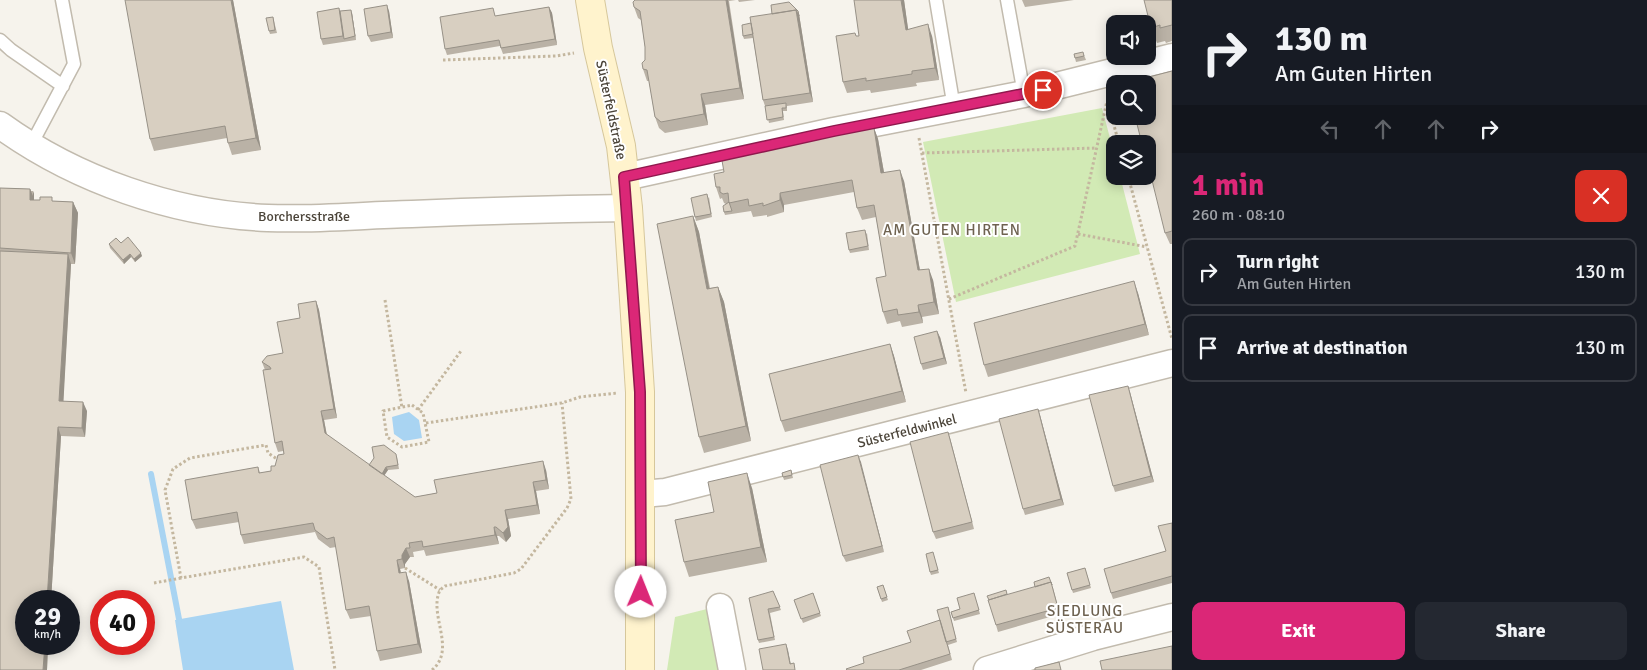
<!DOCTYPE html>
<meta charset="utf-8">
<style>
:root{--surface:#171b24;--page:#242831;--text:#f1f3f6;--muted:#9ea1a6;--line:#363941;--accent:#db2777}
body{margin:0;font-family:Signika,sans-serif;background:var(--page);color:var(--text);height:100vh;display:flex;flex-direction:column;font-size:19px;white-space:nowrap}
*{box-sizing:border-box;margin:0}
p{font-size:16px;color:var(--muted)}
.icon{flex:none;width:28px;height:28px;fill:none;stroke:currentColor;stroke-width:2;stroke-linecap:round;stroke-linejoin:round}
.map{position:relative;flex:1;overflow:hidden}
.sheet{display:flex;flex-direction:column;background:var(--surface);width:475px}
.sheet>*{flex:none}
.banner{background:#171b24;color:var(--text);overflow:hidden}
.fabs{position:absolute;left:1106px;top:15px;display:grid;gap:10px}
.fabs a{display:grid;place-items:center;width:50px;height:50px;border-radius:10px;background:var(--surface);box-shadow:0 2px 12px #0003;font-size:25px}
.speed{position:absolute;left:15px;top:590px;display:flex;gap:10px;font-size:25px;font-weight:700;text-align:center}
.speed>*{display:grid;place-content:center;width:65px;height:65px;border-radius:50%;background:var(--surface);box-shadow:0 2px 12px #0003;line-height:1}
.speed small{font-size:12px;font-weight:400}
.speed .limit{border:8px solid #d22;background:#fff;color:#111}
.pin{position:absolute;display:grid;place-items:center;width:42px;height:42px;color:#fff;margin:-21px;border:2px solid #fff;border-radius:50%;box-shadow:0 1px 5px #0007}
.me{position:absolute;width:55px;margin:-28px;rotate:1deg;stroke-linejoin:round;filter:drop-shadow(0 0 4px #0008)}
.turn{display:flex;align-items:center;gap:18px;height:105px;padding:0 20px;font-size:22px}
.turn .icon{width:65px;height:65px;stroke-width:2.5}
.turn b{display:block;font-size:35px;line-height:42px}
.lanes{display:flex;align-items:center;height:48px;padding:0 20px;background:#0003;justify-content:center;gap:25px;direction:ltr}
.lanes .off{opacity:.35}
.round{display:grid;place-items:center;flex:none;width:52px;height:52px;border-radius:10px;background:var(--page)}
.overview{display:flex;align-items:center;justify-content:space-between;height:85px;padding:0 20px}
h1{font-size:30px;font-weight:700;line-height:38px;color:var(--accent)}
.primary-button{display:flex;gap:10px;margin-top:auto;padding:10px 20px}
.primary-button a{flex:1;height:58px;border-radius:10px;background:var(--accent);color:#fff;font-size:20px;font-weight:700;line-height:58px;text-align:center}
.primary-button a+a{background:var(--page);color:var(--text)}
ul{padding:0;list-style:none}
li{display:flex;align-items:center;gap:15px;height:68px;margin:0 10px 8px;padding:0 10px;border:2px solid var(--line);border-radius:10px}
li div{flex:1}
li b{display:block;font-size:19px}
li em{font-style:normal}
main{display:flex;flex:1;min-height:0}
.map>svg:first-child{display:block}
</style>
<main>
<div class="map">
<svg width="1172" height="670" viewBox="0 0 1172 670">
<rect width="100%" height="100%" fill="#f6f3ec"/>
<path fill="#d2eab5" d="M1102 108 1115 157V176H1120L1140 254 956 302 923 142Z
M707 609 720 670H667L675 617Z"/>
<path fill="#a9d4f2" d="M409 412 419 420 422 438 404 441 394 434 392 417Z
M281 601 294 670H183L175 620Z"/>
<g fill="none" stroke-linecap="round" stroke-linejoin="round">
<path stroke="#a9d4f2" stroke-width="6" d="M151 474 179 619"/>
<defs>
<path id="lane" d="M936 0 954 108
M1007 0 1024 94
M0 40 11 50 63 86
M30 147 74 64 62 0"/>
<path id="street" d="M0 125C76 180 174 214 268 218 316 220 364 215 412 214 484 211 556 209 628 208
M625 177 834 131 1024 94 1172 57
M642 494 665 492 1172 363
M720 607 732 670
M987 670 1093 637 1172 617"/>
<path id="secondary" d="M590 0 598 48 621 146 628 208 640 392V670"/>
</defs>
<use href="#lane" stroke="#c2bbae" stroke-width="15"/>
<use href="#street" stroke="#c2bbae" stroke-width="29"/>
<use href="#secondary" stroke="#d6c79b" stroke-width="30"/>
<path stroke="#c4b79f" stroke-width="3" stroke-dasharray="2.5 2.5" stroke-linecap="butt" d="M443 60 556 56 574 53
M1108 103 1119 144
M919 138 966 393
M922 153 1097 148
M1128 176 1172 339
M1078 234 1147 247
M949 299 1075 246 1107 101
M385 300 402 408
M412 405 423 413 429 442 402 447 387 437 383 411Z
M418 410 461 351
M426 423 562 403 580 397 617 393
M280 461 268 453 266 445 190 458 173 469 165 490 181 578 304 557 319 567 335 670
M405 568 440 590
M154 583 181 578
M432 670C457 649 428 615 440 590L445 586 514 573 521 569 567 508 571 499 562 403"/>
<use href="#lane" stroke="#fff" stroke-width="12"/>
<use href="#street" stroke="#fff" stroke-width="26"/>
<use href="#secondary" stroke="#fff3cd" stroke-width="28"/>
</g>
<path fill="#bab2a6" d="M233 0 261 150 232 155 228 143 227 138 154 151 150 139Z
M635 0H736L729 1 744 99 705 105 708 125 665 133 659 128 655 117 649 81H647L643 69 645 60V47L641 20 638 18 634 7Z
M738 0H755L739 2Z
M904 0 908 30 932 36 939 80 916 83 917 86 871 93 870 90 847 93 843 82 856 36H859Z
M1022 0H1074L1025 7Z
M1172 0V41L1166 43 1165 41 1157 43 1151 28Z
M549 7 552 13 557 45 503 54 500 46 447 55 445 49 496 16Z
M339 8 340 11 352 13 356 40 323 45 321 39Z
M389 11 393 38 371 42 368 36Z
M799 14 813 102 787 106V111H783L784 120 769 123 765 106 763 100 753 38 744 39 743 36Z
M273 17 277 33 270 34 269 31Z
M1074 54 1084 55 1086 60 1076 62Z
M1172 71V244H1170L1165 233Z
M874 128 878 139 884 172 904 181 920 270 933 280 939 314 922 317 923 323 902 327 900 321 887 324 883 312 886 276 876 217 862 220 857 208 854 192 784 205V212L767 217V215L753 217 751 211 725 215 724 212 726 204 724 203 722 198 720 199 716 187 724 172 744 148 745 151Z
M0 188 30 189 31 191H33L34 194V200L73 202 78 213 75 264H71L63 401 87 411 85 437 61 436 51 601H26V644H48L47 670H0Z
M709 197 712 217 696 221 695 217Z
M693 216 699 232 710 288 718 287 724 302 751 441 704 453 699 437Z
M867 233 869 250 850 253 849 250Z
M121 243 142 256 135 262 131 257 124 264 110 248 109 244Z
M1138 293 1149 335 988 377 984 365Z
M316 301 319 310 337 418 324 420 327 435 369 465 397 457 399 469 388 470 384 476 415 497 437 493 546 470 549 489 536 491 540 514 508 519 511 536 506 542 499 536H497L499 544 426 556 424 550 413 552 414 557H410L405 564V568L400 569 401 572 409 581 422 653 380 661 377 651 371 616 350 619 346 610 336 547 330 548 318 539 315 532 244 544 241 535 239 522 196 529 192 520 258 467 260 473 271 471 275 466 284 454 283 451 278 452 275 443 265 370 262 362 283 353 300 318Z
M940 337 947 364 923 370 921 364Z
M890 344 894 356 906 402 785 432 781 421Z
M1128 386 1154 482 1115 492 1113 486Z
M1038 409 1064 505 1025 515 1023 509Z
M948 432 974 529 936 539 933 532Z
M858 455 884 552 846 562 843 556Z
M791 470 793 478 784 480 782 473Z
M752 488 767 562 689 577 684 562 714 512Z
M1172 523V583L1113 599 1111 593 1166 551Z
M934 556 939 573 931 575 930 572Z
M1085 568 1091 588 1073 593 1067 573Z
M883 585 888 600 882 602 877 587Z
M1053 588 1060 614 998 632 996 625Z
M773 591 781 610 770 613 775 640 759 643 758 640Z
M813 593 821 616 803 623 794 600Z
M974 593 980 614 954 621 951 612 960 609Z
M948 607 957 642 948 645 952 660 921 670H847L864 663 911 642 940 620Z"/>
<path fill="#979187" d="M231 0H233L261 150 256 138Z
M726 0H728L744 99 740 88Z
M901 0H904L910 42 906 30Z
M387 5 389 11 393 38 391 32Z
M549 7 552 13 557 45 555 39Z
M351 10 352 13 356 40 355 36Z
M796 10 798 11 799 14 813 102 810 93Z
M928 24 932 36 939 80 935 68Z
M701 94 705 105 708 125 704 114Z
M874 128 878 139 886 184 881 173Z
M900 170 904 181 922 282 918 270Z
M30 189 33 196V191L34 194V200H30Z
M780 193 784 205V212L780 200Z
M73 202 78 213 75 264 71 253Z
M693 216 699 232 712 304 707 289Z
M141 253 142 256 135 262 134 259Z
M68 254 71 264 63 410 59 401Z
M130 254 131 257 124 264 123 260Z
M929 269 933 280 939 314 934 302Z
M1134 281 1138 293 1149 335 1145 324Z
M718 287 724 302 751 441 746 426Z
M316 301 319 310 337 418 334 409Z
M918 305 922 317 923 323 919 312Z
M937 331 940 337 947 364 944 358Z
M890 344 894 356 906 402 902 391Z
M1128 386 1130 392 1154 482 1151 476Z
M83 402 87 411 85 437 82 428Z
M1038 409 1040 415 1064 505 1061 499Z
M321 411 324 420 328 442 325 433Z
M58 427 61 436 51 601H47Z
M948 432 950 438 974 529 972 522Z
M858 455 861 462 884 552 882 546Z
M543 461 546 470 549 489 546 480Z
M386 467 388 470 381 480 380 477Z
M747 473 752 488 767 562 761 547Z
M533 482 536 491 540 514 537 505Z
M505 510 508 519 511 536 506 542 503 533Z
M494 527 497 536 499 544 495 535Z
M406 548 410 557 405 564V568L402 559V555Z
M397 560 400 569 402 582 399 573Z
M406 572 409 581 422 653 418 644Z
M45 644H48L47 670H43Z
M786 644 788 650 792 670 790 664Z"/>
<path fill="#d8cfc1" stroke="#979187" d="M125 0H231L256 138 228 143 225 126 150 139Z
M635 0H726L740 88 701 94 704 114 661 122 655 117 647 70 643 69 642 63 645 60V47L640 11 634 7 633 2Z
M854 0H901L906 30 928 24 935 68 912 71V74L866 81V78L843 82 836 36 855 33 856 36H859Z
M1144 0H1172V25L1160 28V25L1151 28Z
M789 2 798 11 799 16 796 10 772 14 771 5Z
M387 5 391 32 368 36 364 9Z
M549 7 555 39 501 48 499 40 445 49 440 17 493 8 495 16Z
M339 8 343 36 321 39 317 12Z
M351 10 355 36 344 39 340 11Z
M796 10 810 93 763 100 750 17Z
M273 17 275 30 269 31 266 18Z
M751 23 753 34 743 36 742 25Z
M1083 52 1084 56 1075 58 1074 54Z
M1172 71V231L1165 233 1148 164V144H1142L1135 116H1148V84H1127L1126 83Z
M786 103V108H782L783 117 767 120 765 106Z
M874 128 881 173 900 170 918 270 929 269 934 302 918 305 919 312 898 315 897 309 883 312 876 278 886 276 874 205 857 208 852 180 780 193V200L763 206V203L749 206 748 199 729 203 728 193 723 194 720 192V187H716L714 174 724 172 721 155 744 148 745 151Z
M0 188 30 189V200H40V197H52V201L73 202 71 253 0 248Z
M707 194 711 214 695 217 691 198Z
M729 202 732 211 724 212 723 206Z
M693 216 707 289 718 287 746 426 699 437 657 224Z
M865 230 868 246 849 250 846 233Z
M128 237 141 253 134 259 130 254 123 260 109 244 116 238 121 243Z
M0 251 68 254 59 401 83 402 82 428 58 427 47 601H26V644H45L43 670H0Z
M1134 281 1145 324 984 365 974 323Z
M316 301 334 409 321 411 325 433 415 497 437 493 434 480 543 461 546 480 533 482 537 505 505 510 508 527 503 533 496 527H494L495 535 423 547 422 541 409 543 410 548H406L402 555V559L397 560 399 573 406 572 418 644 377 651 369 606 346 610 334 537 327 539 315 530 313 523 241 535 237 512 192 520 185 480 258 467 259 473 271 471V466H275L278 455 284 454 282 441 275 443 263 370 271 369 270 367 262 362 267 356 283 353 277 322 300 318 298 304Z
M937 331 944 358 921 364 914 337Z
M890 344 902 391 781 421 769 374Z
M1128 386 1151 476 1113 486 1089 395Z
M1038 409 1061 499 1023 509 999 419Z
M948 432 972 522 933 532 910 442Z
M384 445 396 454 398 465 386 467 382 474 369 465 374 458 372 447Z
M858 455 882 546 843 556 820 465Z
M791 470 792 475 783 477 782 473Z
M747 473 761 547 684 562 675 520 714 512 708 482Z
M1172 523V576L1111 593 1104 569 1166 551 1158 526Z
M933 552 938 570 930 572 926 554Z
M1085 568 1090 585 1072 590 1067 573Z
M1049 577 1052 585 1051 582 1035 587 1034 582Z
M1051 582 1058 608 996 625 988 600Z
M883 585 887 597 881 599 877 587Z
M1006 590 1007 594 989 600 987 596Z
M773 591 780 607 768 609 774 637 758 640 749 598Z
M813 593 820 613 801 619 794 600Z
M974 593 979 610 953 618 951 612 960 609 957 598Z
M948 607 956 639 946 642 937 610Z
M940 620 950 654 899 670H847L846 669 864 663 863 657 911 642 907 631Z
M786 644 790 664 794 663 795 670H763L759 649Z
M1172 646V670H1102L1100 661Z
M1059 662 1061 670H1035V668Z"/>
<g fill="none" stroke-linecap="round" stroke-linejoin="round">
<defs>
<path id="route" d="M641 592 640 392 624 177 834 131 1043 90"/>
</defs>
<use href="#route" stroke="#8e194d" stroke-width="12"/>
<use href="#route" stroke="#db2777" stroke-width="9"/>
</g>
<g text-anchor="middle" dominant-baseline="central" stroke-width="4" stroke-linejoin="round" paint-order="stroke">
<g font-size="14" fill="#4b4439" stroke="#fff">
<text transform="translate(611 110) rotate(78)">Süsterfeldstraße</text>
<text x="304" y="216">Borchersstraße</text>
<text transform="translate(907 431) rotate(-14)">Süsterfeldwinkel</text>
</g>
<g font-size="15" letter-spacing="1" fill="#6e6250" stroke="#fff">
<text x="952" y="230">AM GUTEN HIRTEN</text>
<text x="1085" y="611">SIEDLUNG<tspan x="1085" dy="17">SÜSTERAU</tspan></text>
</g>
</g>
</svg>
<div class="fabs">
<a><svg class="icon" aria-label="sound" viewBox="0 0 24 24"><path d="M4 9h4l5-4v14l-5-4H4zM17 9q2 3 0 6"/></svg></a>
<a><svg class="icon" aria-label="search" viewBox="0 0 24 24"><circle cx="10" cy="10" r="6"/><path d="M15 15l6 6"/></svg></a>
<a><svg class="icon" aria-label="layers" viewBox="0 0 24 24"><path d="M12 4l9 5-9 5-9-5zM3 14l9 5 9-5"/></svg></a>
</div>
<div class="speed"><div>29<small>km/h</small></div><div class="limit">40</div></div>
<div class="pin" style="left:1043px;top:90px;background:#d93025"><svg class="icon" aria-label="arrive" viewBox="0 0 24 24"><path d="M6 21V4h12l-3 4 3 4H6"/></svg></div>
<svg class="me" style="left:641px;top:592px" viewBox="-20 -20 40 40"><circle r="19" fill="#fff"/><path d="M0-13L10 11 0 6-10 11z" fill="#db2777"/></svg>
</div>
<section class="sheet">
<div class="banner">
<div class="turn"><svg class="icon" aria-label="right" viewBox="0 0 24 24"><path d="M7 20v-9h11M14 6l5 5-5 5"/></svg><div><b>130 m</b>Am Guten Hirten</div></div>
<div class="lanes"><svg class="icon off" aria-label="left" viewBox="0 0 24 24"><path d="M17 20v-9H6M10 6l-5 5 5 5"/></svg><svg class="icon off" aria-label="ahead" viewBox="0 0 24 24"><path d="M12 20V5M6 11l6-6 6 6"/></svg><svg class="icon off" aria-label="ahead" viewBox="0 0 24 24"><path d="M12 20V5M6 11l6-6 6 6"/></svg><svg class="icon" aria-label="right" viewBox="0 0 24 24"><path d="M7 20v-9h11M14 6l5 5-5 5"/></svg></div>
</div>
<div class="overview"><div><h1>1 min</h1><p>260 m · 08:10</p></div><a class="round" style="background:#d93025;color:#fff"><svg class="icon" aria-label="close" viewBox="0 0 24 24"><path d="M6 6l12 12M18 6L6 18"/></svg></a></div>
<ul>
<li><svg class="icon" aria-label="right" viewBox="0 0 24 24"><path d="M7 20v-9h11M14 6l5 5-5 5"/></svg><div><b>Turn right</b><p>Am Guten Hirten</p></div><em>130 m</em></li>
<li><svg class="icon" aria-label="arrive" viewBox="0 0 24 24"><path d="M6 21V4h12l-3 4 3 4H6"/></svg><div><b>Arrive at destination</b></div><em>130 m</em></li>
</ul>
<div class="primary-button"><a>Exit</a><a>Share</a></div>
</section>
</main>
